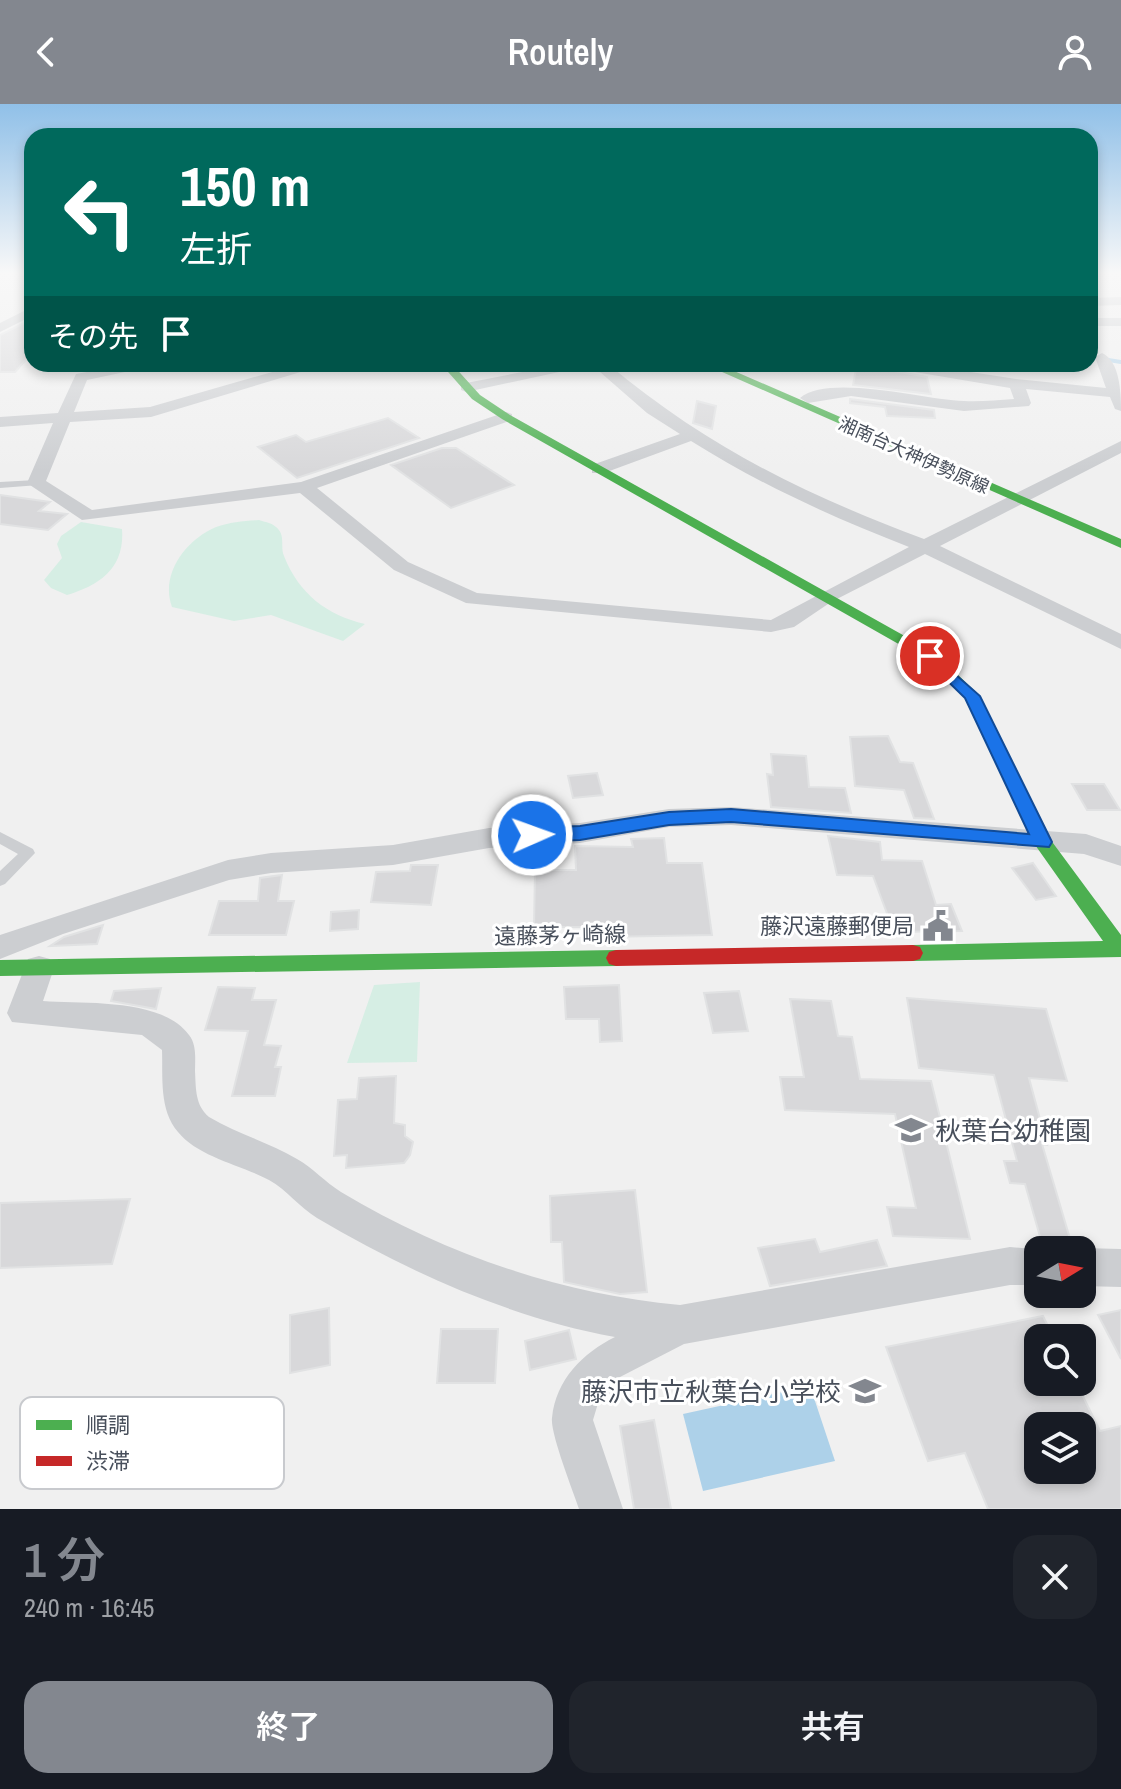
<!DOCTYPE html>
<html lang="ja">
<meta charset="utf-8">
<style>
:root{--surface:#171b24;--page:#20242c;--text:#f1f3f6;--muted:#9ea1a6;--accent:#83878f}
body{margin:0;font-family:"Archivo Narrow","Noto Sans JP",sans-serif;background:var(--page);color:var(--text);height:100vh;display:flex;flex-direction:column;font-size:30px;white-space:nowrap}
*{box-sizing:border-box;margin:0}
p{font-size:26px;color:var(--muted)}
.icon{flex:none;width:44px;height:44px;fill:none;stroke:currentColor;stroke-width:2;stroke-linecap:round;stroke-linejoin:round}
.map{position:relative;height:1405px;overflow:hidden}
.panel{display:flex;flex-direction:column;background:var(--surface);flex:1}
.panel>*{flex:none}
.top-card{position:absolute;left:24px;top:24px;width:1074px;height:244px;border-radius:24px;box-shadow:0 4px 12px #0003;background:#00695c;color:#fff;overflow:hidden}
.needle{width:52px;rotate:80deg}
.controls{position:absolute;left:1024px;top:1132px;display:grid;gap:16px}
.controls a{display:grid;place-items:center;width:72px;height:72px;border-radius:16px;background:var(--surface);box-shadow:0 4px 12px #0003;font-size:40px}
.pin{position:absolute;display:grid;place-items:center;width:68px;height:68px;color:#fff;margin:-34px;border:4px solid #fff;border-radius:50%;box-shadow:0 2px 8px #0007}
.me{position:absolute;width:88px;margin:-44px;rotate:88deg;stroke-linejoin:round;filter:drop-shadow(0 0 6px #0008)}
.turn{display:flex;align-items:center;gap:28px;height:168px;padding:0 24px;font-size:36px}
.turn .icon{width:104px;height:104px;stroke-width:2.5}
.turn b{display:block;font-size:56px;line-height:68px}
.then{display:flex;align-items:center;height:76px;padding:0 24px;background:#0003;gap:16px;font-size:30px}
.round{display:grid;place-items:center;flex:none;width:84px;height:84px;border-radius:24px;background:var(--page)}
.head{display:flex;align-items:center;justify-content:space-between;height:136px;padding:0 24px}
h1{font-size:48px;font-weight:600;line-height:60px;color:var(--accent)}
.cta{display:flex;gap:16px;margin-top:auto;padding:16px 24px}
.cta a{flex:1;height:92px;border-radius:24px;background:var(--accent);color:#fff;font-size:32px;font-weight:600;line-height:92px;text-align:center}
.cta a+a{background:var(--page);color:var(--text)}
header{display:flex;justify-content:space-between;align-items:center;height:104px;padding:0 24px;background:var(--accent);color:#fff;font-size:36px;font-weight:600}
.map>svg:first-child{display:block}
</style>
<header><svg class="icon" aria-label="back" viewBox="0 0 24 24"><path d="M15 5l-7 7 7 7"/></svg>Routely<svg class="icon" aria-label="person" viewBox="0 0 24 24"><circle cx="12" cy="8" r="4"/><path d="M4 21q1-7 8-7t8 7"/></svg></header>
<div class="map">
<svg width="1121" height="1405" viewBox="0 0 1121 1405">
<rect width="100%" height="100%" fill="#f0f0f0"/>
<path fill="#d6eee4" d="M259 416C265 418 272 419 276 423 286 431 280 442 284 452 299 490 327 511 365 520L343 537 271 511 234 517 172 503C160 471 185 436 216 423 230 418 244 417 259 416Z
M81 418 122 425C125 463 101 481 67 491L51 484 44 476 62 454 57 440 61 432Z
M420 878 417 958 347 959 374 881Z"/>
<path fill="#add1e9" d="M810 1282 835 1357 703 1387 683 1310Z"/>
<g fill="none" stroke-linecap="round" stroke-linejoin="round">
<path stroke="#add1e9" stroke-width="4" d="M1090 253 1121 258"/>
</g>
<path fill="#d8d8da" stroke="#e1e2e3" stroke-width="2" fill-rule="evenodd" d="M32 215V249L15 268H0V231Z
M857 260 927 273 931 290 853 281Z
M850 295 934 306 935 314 887 312 885 303 850 299Z
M697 297 716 302 712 325 693 319Z
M388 314 419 334 297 374 258 343 296 331 306 338Z
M442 344H456L514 381 451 404 391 361Z
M0 391 50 398 39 407 67 410 48 426 0 420Z
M888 632 900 658 913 659 934 715 914 714 904 686 855 682 850 633Z
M771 650 806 652 809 683 845 684 851 709 771 703 767 670 773 671Z
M597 669 603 691 573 694 568 672Z
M1072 680H1104L1120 706H1087Z
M828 732 880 738 882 756 922 757 936 801 951 800 962 827 894 828 873 772 837 771Z
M664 734 667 759H702L712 831 602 833V823H534L535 766H576L575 742 633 743 631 735Z
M1033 759 1056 792 1036 796 1012 764Z
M411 761H438L431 801 371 798 376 768 410 767Z
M282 771 278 797H294L286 831H209L219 797H258L260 774Z
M359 806 358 825 330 827 331 808Z
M103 821 97 840 50 842 64 833Z
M619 881 622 937 600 938 599 915H566L564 883Z
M218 883 255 884 252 896H276L264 941 281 942 275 963H281L275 992H232L248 927 205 926Z
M161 884 156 905 111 897 114 887Z
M739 887 748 927 713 929 704 889Z
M907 894 1046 905 1067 977 1029 974 1047 1041 1042 1040 1073 1145 1043 1143 1025 1080 1010 1079 1004 1057H1017L994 971 919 964Z
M790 895 831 897 838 932 852 933 860 975 931 977 970 1135 893 1132 887 1103 916 1104 895 1010 785 1006 780 973H804Z
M396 972 394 1019 405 1021V1032L413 1038 410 1051 404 1059 346 1064 347 1051 334 1052 338 996 357 995 359 974Z
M635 1086 647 1188 620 1190 564 1178 562 1138H551L550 1092Z
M130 1095 112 1160 0 1164V1099Z
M815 1135 820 1148 877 1136 887 1162 770 1182 758 1144Z
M329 1204 330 1261 290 1269V1211Z
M1121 1206V1255L1098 1211Z
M1043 1212 1054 1234H1038V1278H1076L1100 1327 1121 1322V1405H988L965 1349 928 1357 886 1243ZM1038 1322H1082V1366H1038Z
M441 1225H498L495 1279H437Z
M569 1226 576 1255 530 1266 525 1237Z
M654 1316 671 1405H634L620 1322Z"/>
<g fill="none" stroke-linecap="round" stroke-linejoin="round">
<path fill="#ccced1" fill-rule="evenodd" d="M36 376 41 379 39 381 0 384V378Z
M0 728 33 745 35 749 5 780 0 782V767L18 750 0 740Z"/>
<path fill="#ccced1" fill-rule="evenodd" d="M1121 193V201L1090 202V194Z
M32 203V212L0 228V219Z
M1090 214H1121V222H1090Z
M1102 249C1120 257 1121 289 1121 307L1115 305 1110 293 1026 285 1031 299 1029 302 964 307 851 292 808 299 800 294C829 269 926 296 964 297 980 298 997 296 1014 295L1010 284 891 264 884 260H919L1016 275 1106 284 1095 253Z
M130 260H163L87 276 74 308 150 303 300 260H314V264L151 313 70 318 46 377 92 406 301 378 506 308 512 310V316L317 384 408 458 477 489 771 516 909 443C832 413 761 381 691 337L604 369H592V361L680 330 647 309 592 261 466 288 461 286V280L563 260H608C707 343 804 390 924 435L1121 337V349L940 442 1121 530V545L925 450 831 498 794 523 771 528 466 499 394 466 300 389 82 416 27 379 53 319 0 323V313L58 309 76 270Z
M731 703 1086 730 1121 742V762L1084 750 731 721 669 723 580 739 489 744 393 761 271 769 229 776 63 830 0 855V831L228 756 271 749 393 741 489 724 580 719 669 705Z
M39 852 50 855 54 864 43 897C85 900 162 894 189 931 197 941 195 956 195 967 196 985 195 1001 209 1013 237 1030 269 1038 297 1055 313 1064 325 1078 341 1088 445 1150 560 1190 680 1201L1010 1143 1045 1146H1038V1181H1010L684 1240 620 1273 599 1296 593 1316 623 1405H579C573 1387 550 1329 552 1314 556 1275 583 1249 615 1233 511 1214 408 1168 317 1114 299 1103 287 1086 269 1076 241 1061 198 1053 178 1028 159 1006 163 973 162 946L142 931 12 918 7 909 28 855Z
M1082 1144 1121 1145V1183L1082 1182V1146H1077Z"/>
<path fill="#4caf50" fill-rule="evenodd" d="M441 260H452L480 291 510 311 935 549 980 592 1050 735 1121 831V853L913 857 906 855 903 849 906 843 913 841 1103 837 1033 738 965 594 925 555 502 315 472 295Z
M704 260H718L1121 435V444Z
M616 846 623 848 626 854 623 860 616 862 0 872V856Z"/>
<path fill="#c62828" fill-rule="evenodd" d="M913 841 920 843 923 849 920 855 913 857 616 862 609 860 606 854 609 848 616 846Z"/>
</g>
<linearGradient id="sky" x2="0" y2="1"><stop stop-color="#90c0e8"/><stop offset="0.46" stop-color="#f8f8f8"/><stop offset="1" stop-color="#f8f8f8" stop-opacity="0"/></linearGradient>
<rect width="1121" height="367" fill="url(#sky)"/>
<path fill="#1a73e8" stroke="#114b97" stroke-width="2" d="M930 548 980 592 1052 738 1049 743 731 718 669 721 580 736 532 738 523 731 532 724 580 722 669 708 731 705 1029 730 965 594 922 552Z"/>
<defs>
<symbol id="civic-bare" viewBox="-9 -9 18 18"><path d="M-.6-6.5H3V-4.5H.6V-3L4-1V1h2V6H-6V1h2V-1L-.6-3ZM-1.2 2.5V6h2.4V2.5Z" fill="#83878f" stroke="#fff" stroke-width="2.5" paint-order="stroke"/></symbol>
<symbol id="school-bare" viewBox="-9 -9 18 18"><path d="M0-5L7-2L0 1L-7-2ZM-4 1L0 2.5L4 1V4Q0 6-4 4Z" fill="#83878f" stroke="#fff" stroke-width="2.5" paint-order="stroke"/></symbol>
</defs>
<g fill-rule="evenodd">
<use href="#civic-bare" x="916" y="800" width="44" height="44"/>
<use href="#school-bare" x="889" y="1004" width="44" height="44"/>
<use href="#school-bare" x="843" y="1265" width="44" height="44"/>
</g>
<g text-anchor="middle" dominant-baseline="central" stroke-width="6" stroke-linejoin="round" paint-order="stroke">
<g font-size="18" fill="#484f5b" stroke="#fff">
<text transform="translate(914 351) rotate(24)">湘南台大神伊勢原線</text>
</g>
<g font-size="22" fill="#484f5b" stroke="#fff" text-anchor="end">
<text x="914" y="822">藤沢遠藤郵便局</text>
</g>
<g font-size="22" fill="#484f5b" stroke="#fff">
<text transform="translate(560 831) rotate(-1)">遠藤茅ヶ崎線</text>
</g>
<g font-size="26" fill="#484f5b" stroke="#fff" text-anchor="start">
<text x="935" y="1026">秋葉台幼稚園</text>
<text x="841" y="1287" text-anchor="end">藤沢市立秋葉台小学校</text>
</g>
</g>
<rect x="20" y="1293" width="264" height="92" rx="12" fill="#fff" stroke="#c8cace" stroke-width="2"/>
<rect x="36" y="1316" width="36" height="10" fill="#4caf50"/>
<rect x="36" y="1352" width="36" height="10" fill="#c62828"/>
<g font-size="22" fill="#484f5b">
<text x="86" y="1329">順調</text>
<text x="86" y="1365">渋滞</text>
</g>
</svg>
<div class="controls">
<a><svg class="needle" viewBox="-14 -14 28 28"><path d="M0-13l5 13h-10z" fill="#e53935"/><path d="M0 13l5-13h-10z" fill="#9ea1a6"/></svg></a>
<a><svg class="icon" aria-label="search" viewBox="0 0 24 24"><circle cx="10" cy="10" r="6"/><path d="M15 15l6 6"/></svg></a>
<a><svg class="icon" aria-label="layers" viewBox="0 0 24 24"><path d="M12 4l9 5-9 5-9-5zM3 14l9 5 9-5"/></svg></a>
</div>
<div class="pin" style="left:930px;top:552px;background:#d93025"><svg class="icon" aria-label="arrive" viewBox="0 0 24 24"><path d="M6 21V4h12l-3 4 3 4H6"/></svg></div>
<svg class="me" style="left:532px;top:731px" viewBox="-20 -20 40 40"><circle r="17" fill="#1a73e8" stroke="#fff" stroke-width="3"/><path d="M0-11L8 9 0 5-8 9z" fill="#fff"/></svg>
<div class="top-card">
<div class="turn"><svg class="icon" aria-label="left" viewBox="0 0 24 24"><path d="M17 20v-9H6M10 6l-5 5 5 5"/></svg><div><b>150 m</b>左折</div></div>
<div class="then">その先<svg class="icon" aria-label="arrive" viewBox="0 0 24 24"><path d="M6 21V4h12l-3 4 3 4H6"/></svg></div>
</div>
</div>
<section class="panel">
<div class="head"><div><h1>1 分</h1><p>240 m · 16:45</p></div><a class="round"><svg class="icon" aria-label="close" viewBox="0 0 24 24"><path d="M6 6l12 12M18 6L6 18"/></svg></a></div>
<div class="cta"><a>終了</a><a>共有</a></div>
</section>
